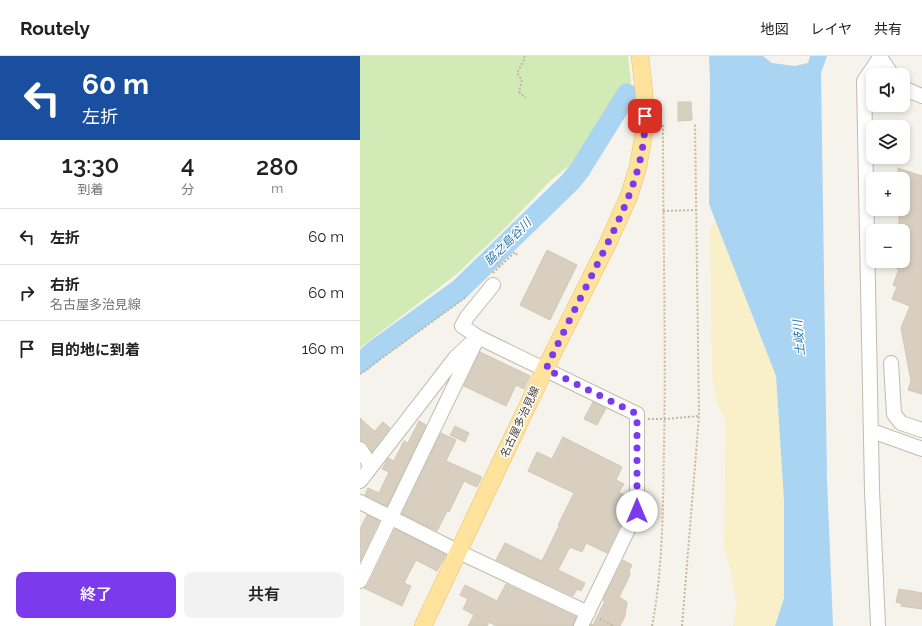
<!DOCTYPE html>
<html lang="ja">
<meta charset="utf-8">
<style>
:root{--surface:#fff;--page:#f2f2f2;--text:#222;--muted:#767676;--line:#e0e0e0;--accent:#7c3aed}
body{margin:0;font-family:Raleway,"Noto Sans JP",sans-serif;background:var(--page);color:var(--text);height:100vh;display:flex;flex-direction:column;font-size:15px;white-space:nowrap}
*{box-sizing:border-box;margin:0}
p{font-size:13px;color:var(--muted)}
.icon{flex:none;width:22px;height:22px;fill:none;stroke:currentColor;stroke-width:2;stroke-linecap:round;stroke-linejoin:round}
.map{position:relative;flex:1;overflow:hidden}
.drawer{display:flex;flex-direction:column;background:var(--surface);width:360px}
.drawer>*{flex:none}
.banner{background:#1a4fa0;color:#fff;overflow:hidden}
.controls{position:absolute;left:506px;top:12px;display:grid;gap:8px}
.controls a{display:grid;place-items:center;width:44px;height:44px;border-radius:8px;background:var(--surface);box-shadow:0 2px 6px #0003;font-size:20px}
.pin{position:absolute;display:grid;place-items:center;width:34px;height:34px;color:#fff;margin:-17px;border-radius:8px;box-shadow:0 2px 6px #0006}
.me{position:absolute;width:44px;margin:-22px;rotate:0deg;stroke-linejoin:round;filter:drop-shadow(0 0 3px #0008)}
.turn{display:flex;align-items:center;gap:14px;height:84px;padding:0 16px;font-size:18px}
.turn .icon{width:52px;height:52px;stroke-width:2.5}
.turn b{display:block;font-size:28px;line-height:34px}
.eta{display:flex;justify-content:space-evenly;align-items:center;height:68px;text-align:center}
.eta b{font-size:24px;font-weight:600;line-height:28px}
.cta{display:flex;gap:8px;margin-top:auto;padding:8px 16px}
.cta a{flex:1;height:46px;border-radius:8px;background:var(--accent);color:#fff;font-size:16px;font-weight:600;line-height:46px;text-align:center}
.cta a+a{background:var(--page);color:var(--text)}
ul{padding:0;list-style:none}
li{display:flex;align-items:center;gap:12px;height:56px;padding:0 16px;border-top:1px solid var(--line)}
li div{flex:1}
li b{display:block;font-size:15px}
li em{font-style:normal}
header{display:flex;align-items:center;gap:24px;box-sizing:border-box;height:56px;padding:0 20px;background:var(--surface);border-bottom:1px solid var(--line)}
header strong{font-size:19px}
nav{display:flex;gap:22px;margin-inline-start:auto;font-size:14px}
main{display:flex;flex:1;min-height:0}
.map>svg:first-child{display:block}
</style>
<header>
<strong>Routely</strong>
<nav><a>地図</a><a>レイヤ</a><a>共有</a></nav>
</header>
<main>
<section class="drawer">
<div class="banner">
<div class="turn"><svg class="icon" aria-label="left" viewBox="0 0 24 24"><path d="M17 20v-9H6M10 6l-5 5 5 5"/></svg><div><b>60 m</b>左折</div></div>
</div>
<div class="eta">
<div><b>13:30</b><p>到着</p></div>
<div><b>4</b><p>分</p></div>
<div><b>280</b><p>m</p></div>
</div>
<ul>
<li><svg class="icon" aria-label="left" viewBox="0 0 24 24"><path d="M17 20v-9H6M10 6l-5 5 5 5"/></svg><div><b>左折</b></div><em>60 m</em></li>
<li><svg class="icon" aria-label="right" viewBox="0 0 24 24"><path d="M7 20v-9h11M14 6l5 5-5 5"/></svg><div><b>右折</b><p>名古屋多治見線</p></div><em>60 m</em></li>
<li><svg class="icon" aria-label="arrive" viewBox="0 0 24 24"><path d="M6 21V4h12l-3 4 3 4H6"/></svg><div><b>目的地に到着</b></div><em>160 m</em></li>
</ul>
<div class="cta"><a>終了</a><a>共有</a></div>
</section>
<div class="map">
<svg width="562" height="570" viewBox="0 0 562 570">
<rect width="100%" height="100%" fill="#f6f3ec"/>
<path fill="#d2eab5" d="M0 0H268L271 26 229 94 191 124 148 169 98 217 0 292Z"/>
<path fill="#f9efc9" d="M356 164 416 320 424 444V542L415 570H373L377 550 371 515 364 492 366 366 356 344 352 319 350 173Z"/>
<path fill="#a9d4f2" d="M349 0H403L412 7 435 10 448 7 450 0H467L461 17 467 423 473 570H415L424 542V444L416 320 349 148 350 23Z"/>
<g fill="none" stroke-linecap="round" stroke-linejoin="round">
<path stroke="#a9d4f2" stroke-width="21" d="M0 307 17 293 100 233 210 126 219 115 267 38"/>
</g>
<path fill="#d8cfc1" stroke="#d3c7b4" d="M318 46H331L332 64 318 65Z
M538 112 562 120V338L548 334 551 325 541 272 550 250 532 243 537 231 533 229 539 213 520 206 543 205V175H539V153H543V123H538Z
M187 194 217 209 190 264 160 249Z
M120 296 170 320 164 333 156 329 146 350 104 330Z
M233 346 246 352 237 369 224 363Z
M0 362 13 374 15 375 23 366 30 372 12 396 7 388 0 385Z
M59 365 66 369 27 450 5 439 8 432 19 437 29 416 22 413 27 404 28 402 34 405 44 385 48 387Z
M95 370 109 377 105 386 90 379Z
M81 377 96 384 86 405 122 421 117 431 104 425 89 456 87 455 77 475 42 458Z
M203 381 262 411 256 424 264 428 259 436 268 441V453L247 497 226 487 222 496 210 491 198 514 225 527 221 535 217 533 213 540 136 504 145 487 182 505 199 470 198 469 214 437 168 415 177 396 192 403Z
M7 459 19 465 0 505V473Z
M35 473 86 499 77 515 56 504 44 527 51 530 42 550 4 532 8 529Z
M263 504 272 509 269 515 270 516 269 519H270L259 541 267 546 265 560 260 570H230L231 568 233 569 245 545 243 544Z
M146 528 216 561 213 570H136L129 566 127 570H108L114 559 103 553 108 543 100 539 105 529 137 545Z
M539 533 562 537V553L541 550 542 548 536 546Z"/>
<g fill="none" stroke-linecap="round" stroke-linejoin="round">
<defs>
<path id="minor" d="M520 1 532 19
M543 32 562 40
M133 229 107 261 102 270 118 281 277 358V455L221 570
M531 307 534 358 541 367 562 374
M512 375 562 393
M0 393 11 410
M0 425 96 301 110 288
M0 446 99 496 228 557
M0 525 118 281
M518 570 512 434 504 25 521 0"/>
<path id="major" d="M63 570 185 313 247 189 269 140 278 111 285 71 284 36 280 0"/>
</defs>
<use href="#minor" stroke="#c2bbae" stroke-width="16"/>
<use href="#major" stroke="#e6c16a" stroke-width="18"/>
<path stroke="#c4b79f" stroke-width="2" stroke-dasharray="2 2" stroke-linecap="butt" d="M164 0 165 2 157 17 162 24 159 36 166 42
M303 155 337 154
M125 195 140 210
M133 217 155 196 157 199
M0 318 106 241
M288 363H305L339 360
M240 563 254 570
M292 570C303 514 303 449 304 392 306 284 303 177 303 70H298
M322 570 339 360 335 68"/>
<use href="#minor" stroke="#fff" stroke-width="14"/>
<use href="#major" stroke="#ffe39c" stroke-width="17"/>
</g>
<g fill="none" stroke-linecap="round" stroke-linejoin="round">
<path stroke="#7c3aed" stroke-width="7" stroke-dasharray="0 12.6" d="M277 455V358L186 313C201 281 217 249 233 217 257 168 286 116 285 60"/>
</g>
<g text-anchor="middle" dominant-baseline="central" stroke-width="3" stroke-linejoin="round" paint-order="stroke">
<g font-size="11" fill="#4b4439" stroke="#fff">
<text transform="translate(160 366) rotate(-65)">名古屋多治見線</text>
</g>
<g font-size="12" font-style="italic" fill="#2e7ab2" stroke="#fff">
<text transform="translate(148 186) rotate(-45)">脇之島谷川</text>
<text transform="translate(439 282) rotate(-95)">土岐川</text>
</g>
</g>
</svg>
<div class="controls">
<a><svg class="icon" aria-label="sound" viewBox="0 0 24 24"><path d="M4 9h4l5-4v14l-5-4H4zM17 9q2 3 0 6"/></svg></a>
<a><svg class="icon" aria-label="layers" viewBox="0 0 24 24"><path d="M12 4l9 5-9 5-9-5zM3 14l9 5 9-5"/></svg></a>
<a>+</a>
<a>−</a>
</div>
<div class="pin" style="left:285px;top:60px;background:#d93025"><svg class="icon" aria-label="arrive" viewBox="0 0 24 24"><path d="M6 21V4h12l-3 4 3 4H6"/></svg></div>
<svg class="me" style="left:277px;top:455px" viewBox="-20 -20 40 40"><circle r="19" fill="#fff"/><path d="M0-13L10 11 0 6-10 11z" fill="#7c3aed"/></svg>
</div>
</main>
